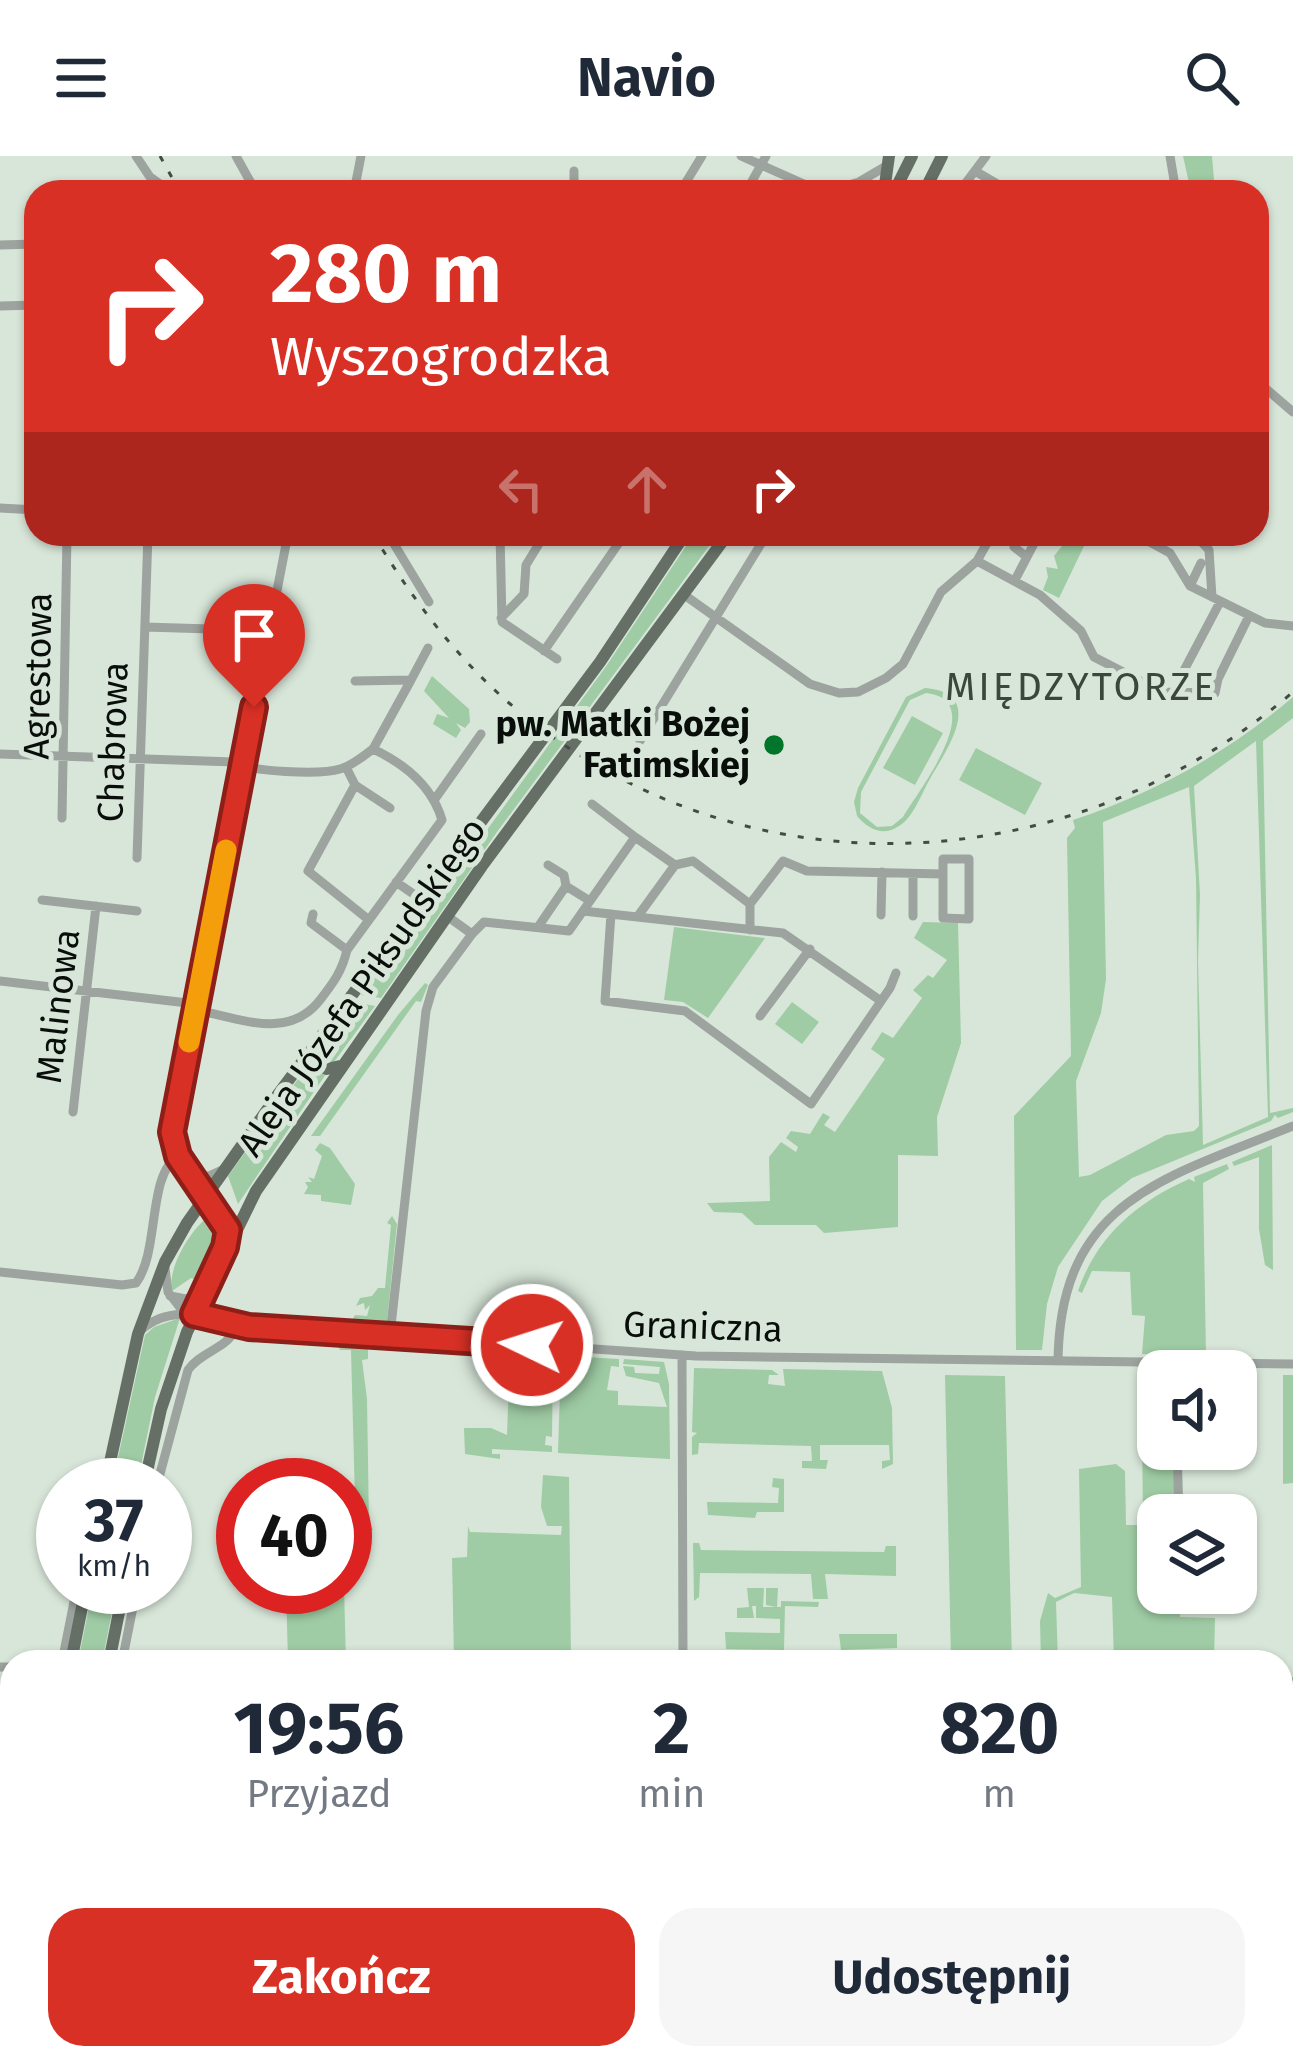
<!DOCTYPE html>
<html lang="pl">
<meta charset="utf-8">
<style>
:root{--surface:#fff;--page:#f6f6f7;--text:#1f2937;--muted:#747a83;--accent:#d93025}
body{margin:0;font-family:"Fira Sans",sans-serif;background:var(--page);color:var(--text);height:100vh;display:flex;flex-direction:column;font-size:45px;white-space:nowrap}
*{box-sizing:border-box;margin:0}
p{font-size:39px;color:var(--muted)}
.icon{flex:none;width:66px;height:66px;fill:none;stroke:currentColor;stroke-width:2;stroke-linecap:round;stroke-linejoin:round}
.map{position:relative;flex:1;overflow:hidden}
.side{position:absolute;left:0px;top:1494px;width:1293px;height:420px;display:flex;flex-direction:column;background:var(--surface);border-radius:36px 36px 0 0;box-shadow:0 3px 9px #0004}
.side>*{flex:none}
.guide{position:absolute;left:24px;top:24px;width:1245px;height:366px;border-radius:36px;box-shadow:0 3px 9px #0004;background:#d93025;color:#fff;overflow:hidden}
.buttons{position:absolute;left:1137px;top:1194px;display:grid;gap:24px}
.buttons a{display:grid;place-items:center;width:120px;height:120px;border-radius:24px;background:var(--surface);box-shadow:0 3px 9px #0004;font-size:60px}
.speed{position:absolute;left:36px;top:1302px;display:flex;gap:24px;font-size:60px;font-weight:700;text-align:center}
.speed>*{display:grid;place-content:center;width:156px;height:156px;border-radius:50%;background:var(--surface);box-shadow:0 3px 9px #0004;line-height:1}
.speed small{font-size:30px;font-weight:400}
.speed .limit{border:18px solid #d22;background:#fff;color:#111}
.pin{position:absolute;display:grid;place-items:center;width:102px;height:102px;color:#fff;margin:-123px -51px;border-radius:50% 50% 50% 0;rotate:-45deg;box-shadow:0 0 12px #0007}
.pin .icon{rotate:45deg}
.me{position:absolute;width:132px;margin:-66px;rotate:274deg;stroke-linejoin:round;filter:drop-shadow(0 0 9px #0008)}
.turn{display:flex;align-items:center;gap:42px;height:252px;padding:0 48px;font-size:54px}
.turn .icon{width:156px;height:156px;stroke-width:2.5}
.turn b{display:block;font-size:84px;line-height:102px}
.lanes{display:flex;align-items:center;height:114px;padding:0 48px;background:#0003;justify-content:center;gap:60px;direction:ltr}
.lanes .off{opacity:.35}
.eta{display:flex;justify-content:space-evenly;align-items:center;height:204px;text-align:center}
.eta b{font-size:72px;font-weight:700;line-height:84px}
.primary-button{display:flex;gap:24px;margin-top:auto;padding:24px 48px}
.primary-button a{flex:1;height:138px;border-radius:36px;background:var(--accent);color:#fff;font-size:48px;font-weight:700;line-height:138px;text-align:center}
.primary-button a+a{background:var(--page);color:var(--text)}
header{display:flex;justify-content:space-between;align-items:center;height:156px;padding:0 48px;background:var(--surface);font-size:54px;font-weight:700}
.map>svg:first-child{display:block}
</style>
<header><svg class="icon" aria-label="menu" viewBox="0 0 24 24"><path d="M4 6h16M4 12h16M4 18h16"/></svg>Navio<svg class="icon" aria-label="search" viewBox="0 0 24 24"><circle cx="10" cy="10" r="6"/><path d="M15 15l6 6"/></svg></header>
<div class="map">
<svg width="1293" height="1914" viewBox="0 0 1293 1914">
<rect width="100%" height="100%" fill="#d8e6d9"/>
<path fill="#9fcca4" fill-rule="evenodd" d="M1183 0H1212L1215 36H1191Z
M694 378H718L497 676 381 842 361 839 468 700 607 509Z
M1071 379 1085 388 1059 442 1043 434 1048 421 1046 411 1058 413 1054 400Z
M432 520 469 553 470 566 465 572 456 567 461 574 456 582 433 568 437 558 449 562 424 535Z
M925 532C987 537 947 593 931 621 922 636 914 661 899 670 883 681 868 673 857 660L854 646 858 632 906 541ZM926 537C990 544 919 634 903 661L892 670 877 671 860 657 861 636 910 544Z
M1293 541V562L1263 585 1270 957 1293 952V956L1278 962 1275 959 1271 965 1132 1022 1102 1045 1058 1111 1047 1148 1042 1194H1016L1014 960 1071 900 1067 682 1075 672 1073 664C1154 637 1228 597 1293 541ZM1256 585 1268 961 1203 989 1198 805 1200 739 1194 630ZM1189 631 1196 722 1199 970 1194 975 1166 979 1090 1019 1079 1021 1076 925 1101 857 1106 823 1103 666Z
M912 560 943 577 915 629 883 612Z
M976 592 1042 627 1025 659 959 624Z
M923 766 958 767 961 887 937 961 938 1000 898 999V1071L824 1077 816 1069H755L742 1057 714 1056 707 1047 770 1045 769 1001 781 986 796 996 798 991 786 982 791 975 810 978 823 957 830 961 824 969 835 976 885 903 871 893 882 876 893 882 922 842 913 834 928 819 933 822 947 804 914 782Z
M674 771 765 782 708 862 683 846 664 844Z
M425 827 428 829 421 846 416 845 320 980H311L398 859Z
M354 846 375 850 334 906 324 907 321 898Z
M792 846 819 866 802 888 775 868Z
M311 905 316 913 326 918 238 1048 228 1020Z
M320 987 330 992 355 1028 351 1049 321 1045V1039L304 1038 308 1031 305 1026H312L308 1021 314 1023 322 1000 315 994Z
M1272 989V995L1273 1114 1265 1109 1259 1073V1001L1234 1010 1232 1006Z
M1227 1008 1229 1013 1203 1027 1206 1199 1142 1198 1145 1160 1132 1159 1130 1116 1092 1115 1082 1137 1078 1135C1097 1080 1137 1046 1189 1023L1195 1026 1194 1021Z
M392 1060 397 1068 387 1165 351 1166 355 1159 367 1160 370 1149 365 1154 364 1147 356 1150 360 1142 372 1140 378 1132H385L391 1069 387 1067Z
M208 1061 220 1066V1077L197 1124 191 1122 172 1135C167 1113 190 1074 208 1061Z
M180 1162 155 1241 137 1329H112L145 1179 154 1171Z
M335 1184H363L368 1193V1203L362 1204 367 1243 369 1367 373 1374 362 1375V1392L356 1405H345V1383L356 1382 351 1194H340Z
M510 1198 553 1203 552 1281 546 1280 545 1289 552 1290V1296L492 1293V1298H500V1303L465 1298 464 1272H491L507 1279Z
M567 1200 619 1203V1211L611 1210 607 1234 618 1235V1249L667 1251 659 1227 626 1220 623 1210 634 1211 635 1217 659 1218 660 1211 623 1208 624 1203 664 1206 669 1228 670 1303 558 1297 561 1203Z
M694 1212 772 1214 779 1219H769L768 1228 785 1230 783 1213 882 1215 892 1252 893 1308 882 1313V1305L890 1304 889 1289H820V1304H828L826 1313 802 1312V1305H812L811 1290 699 1287 698 1298 692 1299V1281L697 1277 692 1276Z
M945 1219 1005 1220 1012 1506H951Z
M1283 1219H1293V1327L1283 1328Z
M1142 1268H1158V1293H1175L1177 1359H1158V1437H1181L1180 1461 1215 1462 1214 1506H1114L1112 1441 1074 1437 1056 1446 1058 1506H1041L1040 1465 1048 1437 1055 1442 1081 1431 1079 1313 1116 1308 1125 1315 1126 1369H1143Z
M543 1319 569 1321 571 1506H454L452 1402 467 1401 468 1370 470 1376 561 1379 562 1370H547L541 1351Z
M773 1322 784 1323V1356H757L755 1362 708 1359 707 1346 778 1347 779 1332 772 1331Z
M693 1387H699L701 1394 884 1396 886 1390H896V1420L825 1418 828 1443H813L811 1418 700 1417 699 1441 694 1445Z
M93 1431H117L102 1506H78Z
M286 1431H344L346 1506H288Z
M747 1432H764L763 1451H776L766 1449V1432H778L777 1451H781V1445L819 1446 818 1451 785 1450 784 1494 726 1493 725 1476 780 1477V1463L756 1462V1450H752L754 1462H737V1452L749 1451Z
M839 1478H897V1492L841 1494Z
M147 1902H258L326 1914H209Z
M317 1902H666C550 1914 433 1914 317 1902Z"/>
<g fill="none" stroke-linecap="round" stroke-linejoin="round">
<path stroke="#60a269" stroke-width="3" d="M1286 1526 1293 1523"/>
<path stroke="#9da39e" stroke-width="9" d="M136 0 150 21 171 36
M236 0 256 36
M741 0 822 36
M1170 0 1176 36
M574 15V36
M975 15 1011 36
M354 36 361 0
M680 36 702 0
M746 36 766 0
M825 36 859 26 888 9
M959 36 986 0
M0 89 36 88
M0 150 36 149
M1257 225 1293 256
M0 352 36 354
M388 378 429 446
M444 378 445 383
M500 378 502 466 557 503
M1019 378 1014 391 1027 401
M1135 378 1170 397 1190 430
M1194 378 1209 394 1212 441
M977 405 1040 439 1081 475 1094 501 1162 536 1215 537 1218 523 1249 460
M1201 407 1190 430 1265 467 1293 470
M1015 424 1039 378
M683 438 810 528 839 537 858 536 886 522 903 508 941 436 977 405 992 378
M501 462 524 438 526 409 545 378
M145 471 211 473
M544 495 625 378
M1181 520 1220 446
M355 525 411 524 428 492
M640 585 767 378
M373 593 411 524
M0 598 234 606C249 616 321 619 340 613 352 610 363 600 373 593 405 608 432 630 442 664L347 794C342 815 334 826 320 844 288 885 240 862 195 854
M346 611 355 629 308 715 369 764
M355 629 390 652
M435 643 481 578
M592 648 635 681
M62 662 67 378
M137 702 148 378
M943 703H969V763L943 762Z
M548 709 564 719 566 730
M913 718V760
M396 726 425 746
M42 744 137 755
M750 748 783 705 807 715 943 718
M583 755 635 681 675 709 693 705 750 748V774
M313 758 311 767 347 794
M611 758 605 845 685 855 811 948 890 832 896 817
M881 759 882 716
M447 760 472 778 484 766 569 775 583 755 783 777 881 845
M638 760 675 709
M538 771 566 730 590 745
M0 825 196 848
M760 860 810 793
M73 956 96 750
M190 1019 209 1020 224 1013
M225 1091C234 1047 175 1021 172 976L288 378
M165 1112 168 1136 189 1163 233 1174 249 1171 347 1176 696 1200 1293 1208
M0 1116 122 1129 136 1127C160 1095 147 1019 178 1000
M170 1140 186 1143 205 1135
M141 1174C173 1146 208 1163 244 1170
M390 1179 426 855 433 831 472 778
M682 1199 683 1506
M1058 1205C1060 1043 1166 1022 1293 970
M1177 1293 1179 1359
M157 1329 188 1214C200 1196 226 1193 235 1174
M62 1506 77 1431
M122 1506 137 1431
M0 1511H12
M0 1592 12 1591
M1281 1838 1293 1839
M1281 1884 1293 1885
M743 1914 825 1902"/>
<path stroke="#656f66" stroke-width="12" d="M884 36 889 0
M894 36 912 0
M924 36 942 0
M316 888 318 909 327 913 340 910
M105 1329 138 1178 165 1106 187 1067 279 937 600 506 685 378
M144 1329 161 1253 187 1176 256 1035 482 710 728 378
M71 1506 86 1431
M109 1506 124 1431
M1281 1853H1293
M0 1863 12 1807
M1281 1866 1293 1867
M121 1902 178 1914
M286 1902 366 1914
M35 1914 41 1902
M626 1914 711 1902"/>
<path stroke="#444b44" stroke-width="3" stroke-dasharray="6 12" stroke-linecap="butt" d="M160 0 180 36
M373 378C411 441 453 498 509 547 739 744 1068 728 1293 536"/>
</g>
<g fill="none" stroke-linecap="round" stroke-linejoin="round">
<defs>
<path id="route" d="M254 551 172 976 178 1000 228 1074 225 1091 194 1158 249 1171 532 1189"/>
</defs>
<use href="#route" stroke="#8d1f18" stroke-width="30"/>
<use href="#route" stroke="#d93025" stroke-width="21"/>
<path stroke="#f59e0b" stroke-width="21" d="M189 886 226 694"/>
</g>
<circle fill="#01762b" stroke="#d8e6d9" stroke-width="4.5" cx="774" cy="589" r="12"/>
<g text-anchor="middle" dominant-baseline="central" stroke-width="10" stroke-linejoin="round" paint-order="stroke">
<g font-size="36" fill="#0a0e0a" stroke="#d8e6d9">
<text transform="translate(38 520) rotate(-89)">Agrestowa</text>
<text transform="translate(113 586) rotate(-88)">Chabrowa</text>
<text transform="translate(362 831) rotate(-55)">Aleja Józefa Piłsudskiego</text>
<text transform="translate(58 850) rotate(-83)">Malinowa</text>
<text transform="translate(703 1171) rotate(2)">Graniczna</text>
</g>
<g font-size="36" font-weight="bold" fill="#0a0e0a" stroke="#d8e6d9" text-anchor="end">
<text x="750" y="568">pw. Matki Bożej<tspan x="750" dy="41">Fatimskiej</tspan></text>
</g>
<g font-size="39" letter-spacing="3" fill="#3b463c" stroke="#d8e6d9">
<text x="1081" y="531">MIĘDZYTORZE</text>
</g>
</g>
</svg>
<div class="buttons">
<a><svg class="icon" aria-label="sound" viewBox="0 0 24 24"><path d="M4 9h4l5-4v14l-5-4H4zM17 9q2 3 0 6"/></svg></a>
<a><svg class="icon" aria-label="layers" viewBox="0 0 24 24"><path d="M12 4l9 5-9 5-9-5zM3 14l9 5 9-5"/></svg></a>
</div>
<div class="speed"><div>37<small>km/h</small></div><div class="limit">40</div></div>
<div class="pin" style="left:254px;top:551px;background:#d93025"><svg class="icon" aria-label="arrive" viewBox="0 0 24 24"><path d="M6 21V4h12l-3 4 3 4H6"/></svg></div>
<svg class="me" style="left:532px;top:1189px" viewBox="-20 -20 40 40"><circle r="17" fill="#d93025" stroke="#fff" stroke-width="3"/><path d="M0-11L8 9 0 5-8 9z" fill="#fff"/></svg>
<div class="guide">
<div class="turn"><svg class="icon" aria-label="right" viewBox="0 0 24 24"><path d="M7 20v-9h11M14 6l5 5-5 5"/></svg><div><b>280 m</b>Wyszogrodzka</div></div>
<div class="lanes"><svg class="icon off" aria-label="left" viewBox="0 0 24 24"><path d="M17 20v-9H6M10 6l-5 5 5 5"/></svg><svg class="icon off" aria-label="ahead" viewBox="0 0 24 24"><path d="M12 20V5M6 11l6-6 6 6"/></svg><svg class="icon" aria-label="right" viewBox="0 0 24 24"><path d="M7 20v-9h11M14 6l5 5-5 5"/></svg></div>
</div>
<section class="side">
<div class="eta">
<div><b>19:56</b><p>Przyjazd</p></div>
<div><b>2</b><p>min</p></div>
<div><b>820</b><p>m</p></div>
</div>
<div class="primary-button"><a>Zakończ</a><a>Udostępnij</a></div>
</section>
</div>
